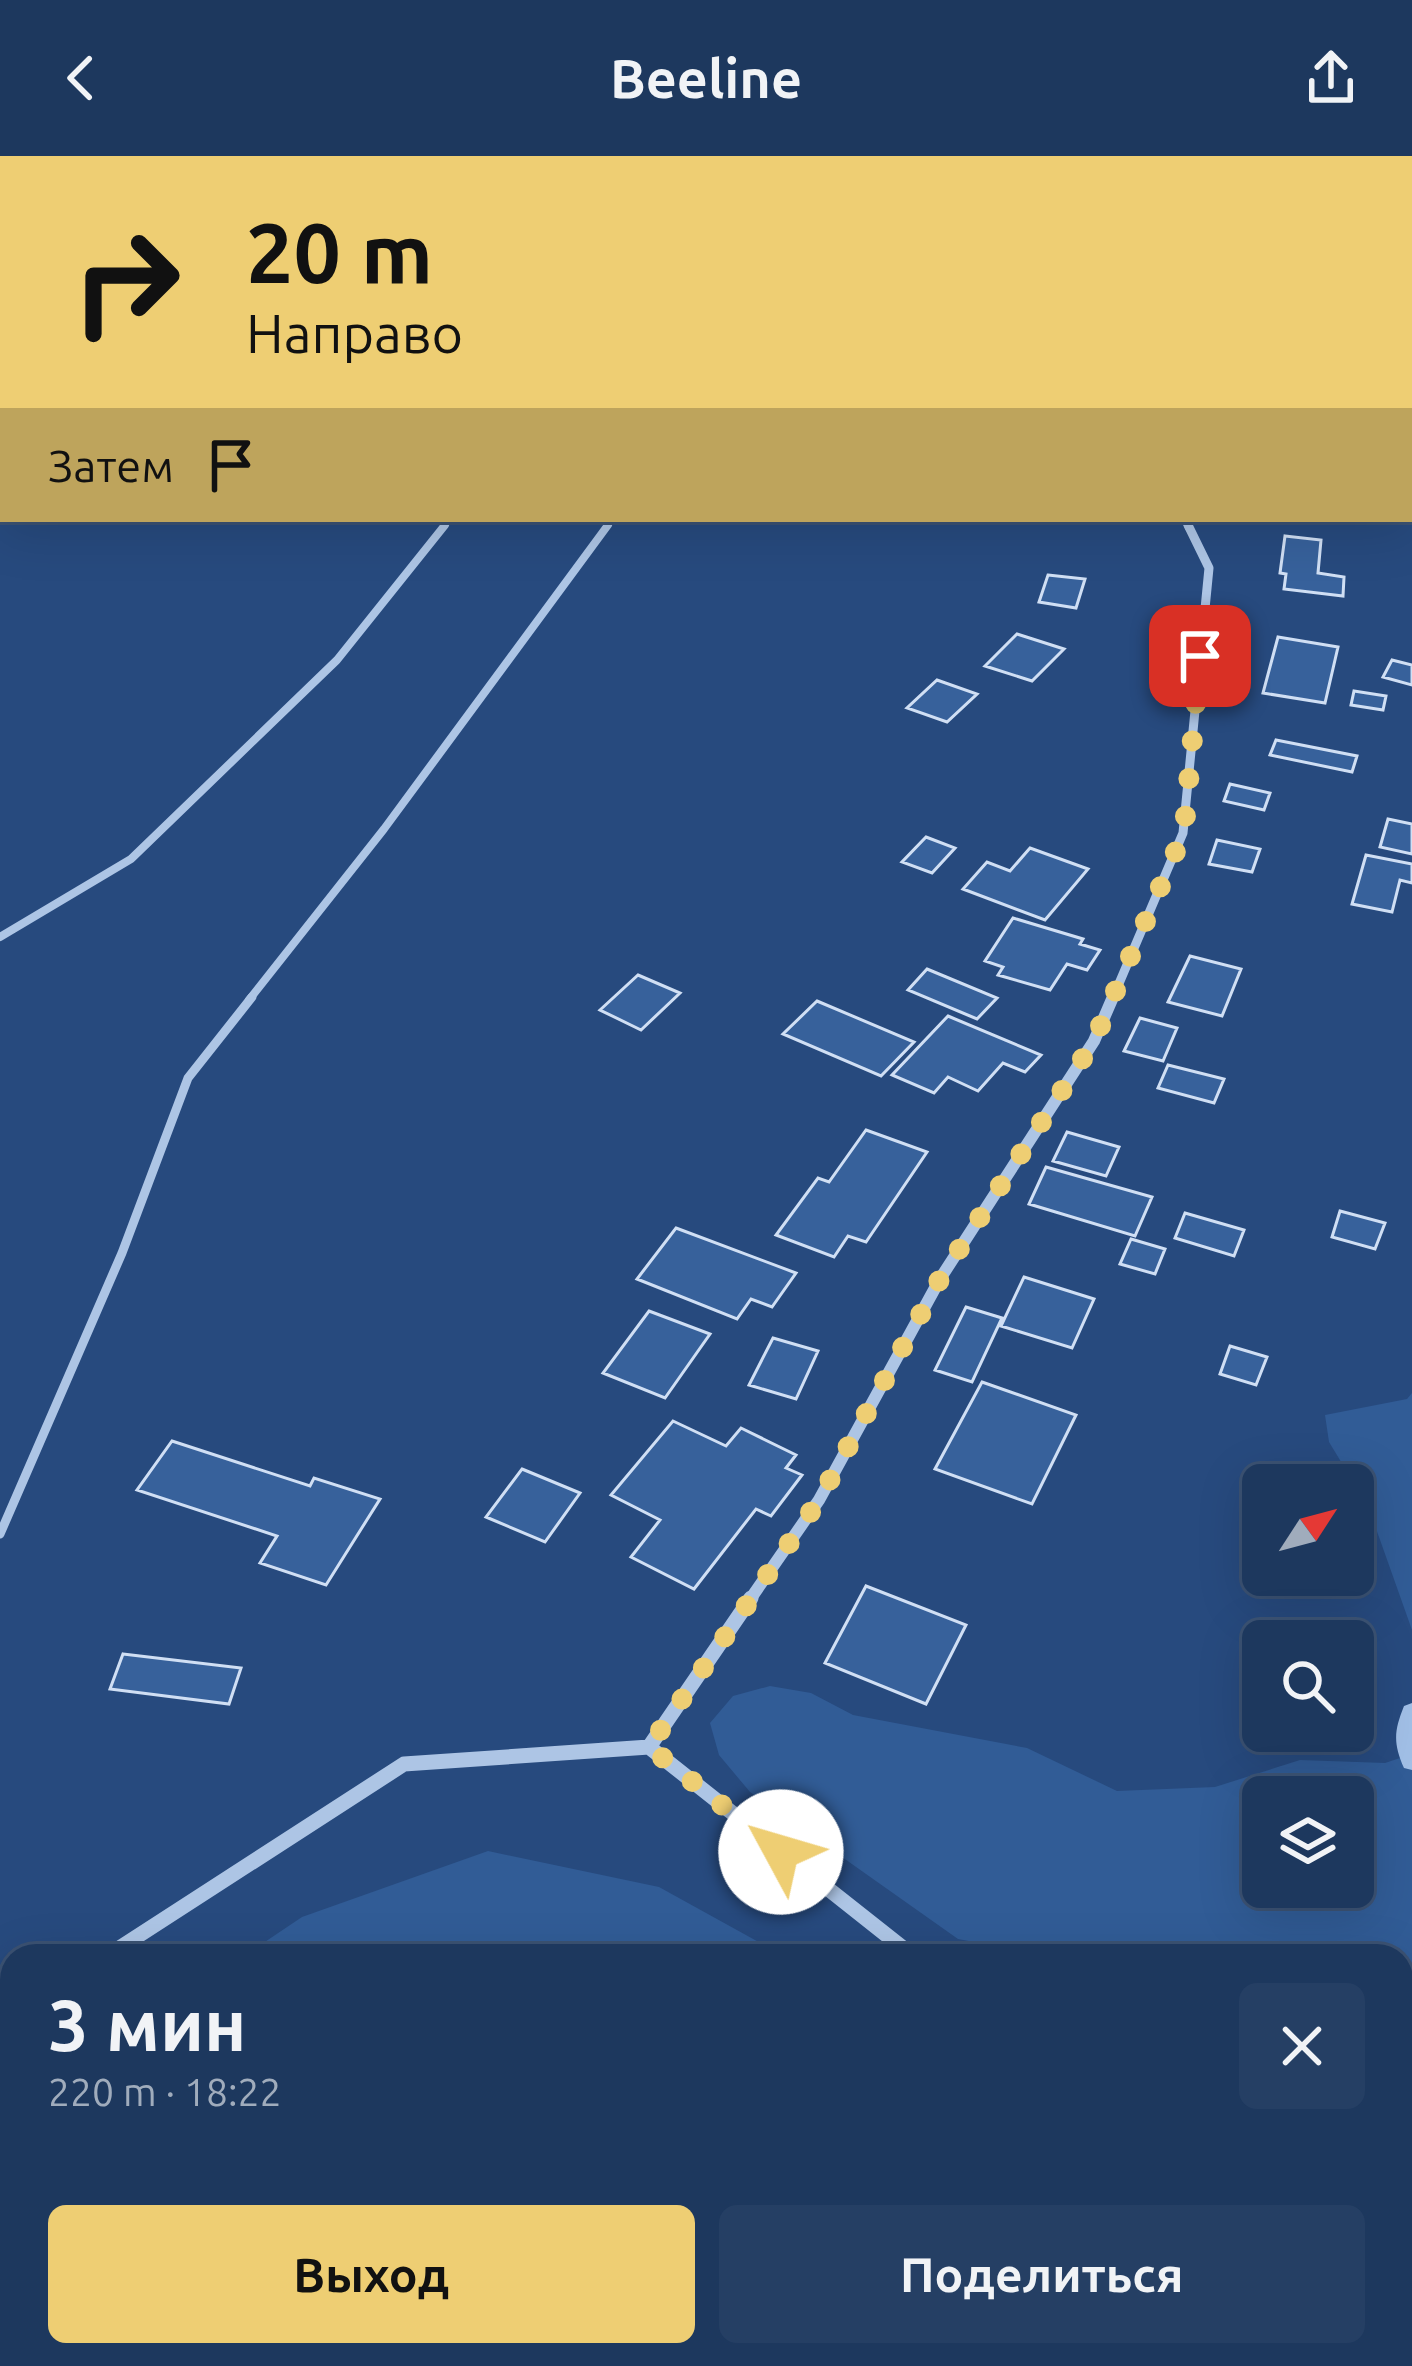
<!DOCTYPE html>
<html lang="ru">
<meta charset="utf-8">
<style>
:root{--surface:#1d385e;--page:#253f64;--text:#f1f3f6;--muted:#a0acbc;--line:#3b5273;--accent:#eece73}
body{margin:0;font-family:Ubuntu,sans-serif;background:var(--page);color:var(--text);height:100vh;display:flex;flex-direction:column;font-size:45px;white-space:nowrap}
*{box-sizing:border-box;margin:0}
p{font-size:39px;color:var(--muted)}
.icon{flex:none;width:66px;height:66px;fill:none;stroke:currentColor;stroke-width:2;stroke-linecap:round;stroke-linejoin:round}
.map{position:relative;flex:1;overflow:hidden}
.panel{position:absolute;left:0px;top:1788px;width:1413px;height:423px;display:flex;flex-direction:column;background:var(--surface);border-radius:36px 36px 0 0;box-shadow:0 12px 48px #0002,0 0 0 3px var(--line)}
.panel>*{flex:none}
.top-card{position:absolute;left:0px;top:0px;width:1413px;height:366px;box-shadow:0 12px 48px #0002,0 0 0 3px var(--line);background:#eece73;color:#111;overflow:hidden}
.needle{width:78px;rotate:54deg}
.buttons{position:absolute;left:1242px;top:1308px;display:grid;gap:24px}
.buttons a{display:grid;place-items:center;width:132px;height:132px;border-radius:18px;background:var(--surface);box-shadow:0 12px 48px #0002,0 0 0 3px var(--line);font-size:60px}
.pin{position:absolute;display:grid;place-items:center;width:102px;height:102px;color:#fff;margin:-51px;border-radius:24px;box-shadow:0 6px 18px #0006}
.me{position:absolute;width:132px;margin:-66px;rotate:309deg;stroke-linejoin:round;filter:drop-shadow(0 0 9px #0008)}
.turn{display:flex;align-items:center;gap:42px;height:252px;padding:0 48px;font-size:54px}
.turn .icon{width:156px;height:156px;stroke-width:2.5}
.turn b{display:block;font-size:84px;line-height:102px}
.then{display:flex;align-items:center;height:114px;padding:0 48px;background:#0003;gap:24px;font-size:45px}
.round{display:grid;place-items:center;flex:none;width:126px;height:126px;border-radius:18px;background:var(--page)}
.summary{display:flex;align-items:center;justify-content:space-between;height:204px;padding:0 48px}
h1{font-size:72px;font-weight:700;line-height:90px}
.button{display:flex;gap:24px;margin-top:auto;padding:24px 48px}
.button a{flex:1;height:138px;border-radius:18px;background:var(--accent);color:#111;font-size:48px;font-weight:700;line-height:138px;text-align:center}
.button a+a{background:var(--page);color:var(--text)}
header{display:flex;justify-content:space-between;align-items:center;height:156px;padding:0 48px;background:var(--surface);font-size:54px;font-weight:700}
.map>svg:first-child{display:block}
</style>
<header><svg class="icon" aria-label="back" viewBox="0 0 24 24"><path d="M15 5l-7 7 7 7"/></svg>Beeline<svg class="icon" aria-label="share" viewBox="0 0 24 24"><path d="M12 15V3M7 8l5-5 5 5M5 13v7h14v-7"/></svg></header>
<div class="map">
<svg width="1412" height="2210" viewBox="0 0 1412 2210">
<rect width="100%" height="100%" fill="#274a7e"/>
<path fill="#315c96" fill-rule="evenodd" d="M1412 1237V1474L1368 1350 1329 1286 1325 1259 1407 1243Z
M770 1530 811 1537 853 1559 1027 1592 1117 1635 1215 1631 1300 1604 1385 1607 1412 1598V1879L1401 1881V1800H1049L958 1783 750 1636 719 1599 710 1567 733 1540ZM1353 1641V1731H1263V1641Z
M488 1695 659 1731 784 1800H244L302 1761Z
M1412 2010V2210H1292L1287 2199H1401V2012Z
M12 2040V2199H654L648 2210H0V2109Z"/>
<g fill="none" stroke-linecap="round" stroke-linejoin="round">
<path fill="#a1bfe6" fill-rule="evenodd" d="M711 0H732L737 3H716Z
M1410 45H1412L1410 52Z
M1410 199H1412V210H1410Z
M1412 1547V1614L1404 1612C1393 1587 1394 1575 1404 1550Z"/>
</g>
<path fill="#37619b" stroke="#d0dff4" stroke-width="3" d="M1285 380 1321 384 1318 417 1344 421 1343 440 1284 433 1286 418 1280 417Z
M1048 419 1085 423 1076 452 1039 446Z
M1017 478 1064 493 1032 525 985 510Z
M1278 481 1338 491 1325 547 1263 537Z
M1392 504 1412 509V529L1383 521Z
M937 524 977 538 947 566 907 552Z
M1354 535 1386 540 1383 554 1351 549Z
M1276 584 1357 600 1352 616 1270 599Z
M1230 628 1270 637 1264 654 1224 645Z
M1388 663 1412 668V698L1380 691Z
M926 681 955 692 932 717 902 706Z
M1217 684 1260 693 1252 716 1209 708Z
M1030 692 1088 713 1045 764 963 733 987 706 1010 715Z
M1366 699 1412 708V727L1400 724 1392 756 1352 748Z
M1013 762 1083 783 1080 788 1100 794 1087 814 1067 808 1050 834 998 819 1003 811 985 805Z
M1190 800 1241 813 1222 860 1168 846Z
M927 813 997 842 977 863 908 834Z
M638 819 680 837 641 874 600 854Z
M817 845 914 886 881 920 783 878Z
M948 860 1041 899 1025 916 1003 907 978 935 948 921 934 937 892 919Z
M1140 862 1177 872 1163 905 1124 895Z
M1168 909 1224 923 1214 947 1158 932Z
M866 974 927 996 866 1086 848 1080 834 1101 776 1079 818 1022 829 1026Z
M1067 976 1119 991 1106 1020 1053 1005Z
M1046 1011 1152 1041 1135 1080 1029 1048Z
M1340 1055 1385 1067 1375 1093 1332 1081Z
M1185 1057 1244 1074 1234 1100 1175 1082Z
M676 1072 796 1117 772 1151 751 1143 737 1163 637 1123Z
M1131 1083 1165 1093 1155 1118 1120 1108Z
M1024 1121 1094 1143 1072 1192 1001 1170Z
M966 1151 1002 1162 972 1226 935 1214Z
M649 1155 710 1178 665 1242 603 1217Z
M773 1182 818 1195 796 1243 749 1229Z
M1230 1190 1267 1201 1256 1229 1220 1218Z
M982 1226 1076 1259 1032 1348 935 1313Z
M673 1265 726 1290 741 1272 796 1299 786 1312 802 1319 771 1360 756 1353 694 1433 631 1401 660 1364 611 1339Z
M172 1285 310 1330 314 1322 380 1343 326 1429 260 1407 277 1380 137 1334Z
M522 1313 580 1337 545 1386 486 1361Z
M866 1430 966 1469 926 1548 825 1507Z
M123 1498 241 1512 229 1548 110 1533Z
M831 2199H1121L1122 2210H874V2201Z"/>
<g fill="none" stroke-linecap="round" stroke-linejoin="round">
<path stroke="#adc5e5" stroke-width="6" d="M535 0 544 3
M443 372 450 363
M605 372 612 363"/>
<path stroke="#adc5e5" stroke-width="8" d="M0 781 131 703 337 504 445 369
M249 844 384 673 608 369"/>
<path stroke="#adc5e5" stroke-width="9" d="M0 1378 122 1097 188 922 252 841"/>
<path stroke="#adc5e5" stroke-width="8" d="M899 3 903 0
M1185 363 1189 372"/>
<path stroke="#adc5e5" stroke-width="9" d="M1112 844 1183 677 1209 412 1188 369"/>
<path stroke="#adc5e5" stroke-width="12" d="M749 1445 819 1344 940 1123 1094 885 1113 841"/>
<path stroke="#adc5e5" stroke-width="15" d="M751 1442 649 1591 913 1800
M107 1800 404 1608 649 1591
M0 1856 12 1869
M1401 1944 1412 1940
M1218 2210 1219 2199"/>
</g>
<g fill="none" stroke-linecap="round" stroke-linejoin="round">
<path stroke="#eece73" stroke-width="21" stroke-dasharray="0 37.8" d="M781 1696 649 1591 819 1344 940 1123 1094 885 1184 676 1200 500"/>
</g>
</svg>
<div class="buttons">
<a><svg class="needle" viewBox="-14 -14 28 28"><path d="M0-13l5 13h-10z" fill="#e53935"/><path d="M0 13l5-13h-10z" fill="#a0acbc"/></svg></a>
<a><svg class="icon" aria-label="search" viewBox="0 0 24 24"><circle cx="10" cy="10" r="6"/><path d="M15 15l6 6"/></svg></a>
<a><svg class="icon" aria-label="layers" viewBox="0 0 24 24"><path d="M12 4l9 5-9 5-9-5zM3 14l9 5 9-5"/></svg></a>
</div>
<div class="pin" style="left:1200px;top:500px;background:#d93025"><svg class="icon" aria-label="arrive" viewBox="0 0 24 24"><path d="M6 21V4h12l-3 4 3 4H6"/></svg></div>
<svg class="me" style="left:781px;top:1696px" viewBox="-20 -20 40 40"><circle r="19" fill="#fff"/><path d="M0-13L10 11 0 6-10 11z" fill="#eece73"/></svg>
<div class="top-card">
<div class="turn"><svg class="icon" aria-label="right" viewBox="0 0 24 24"><path d="M7 20v-9h11M14 6l5 5-5 5"/></svg><div><b>20 m</b>Направо</div></div>
<div class="then">Затем<svg class="icon" aria-label="arrive" viewBox="0 0 24 24"><path d="M6 21V4h12l-3 4 3 4H6"/></svg></div>
</div>
<section class="panel">
<div class="summary"><div><h1>3 мин</h1><p>220 m · 18:22</p></div><a class="round"><svg class="icon" aria-label="close" viewBox="0 0 24 24"><path d="M6 6l12 12M18 6L6 18"/></svg></a></div>
<div class="button"><a>Выход</a><a>Поделиться</a></div>
</section>
</div>
